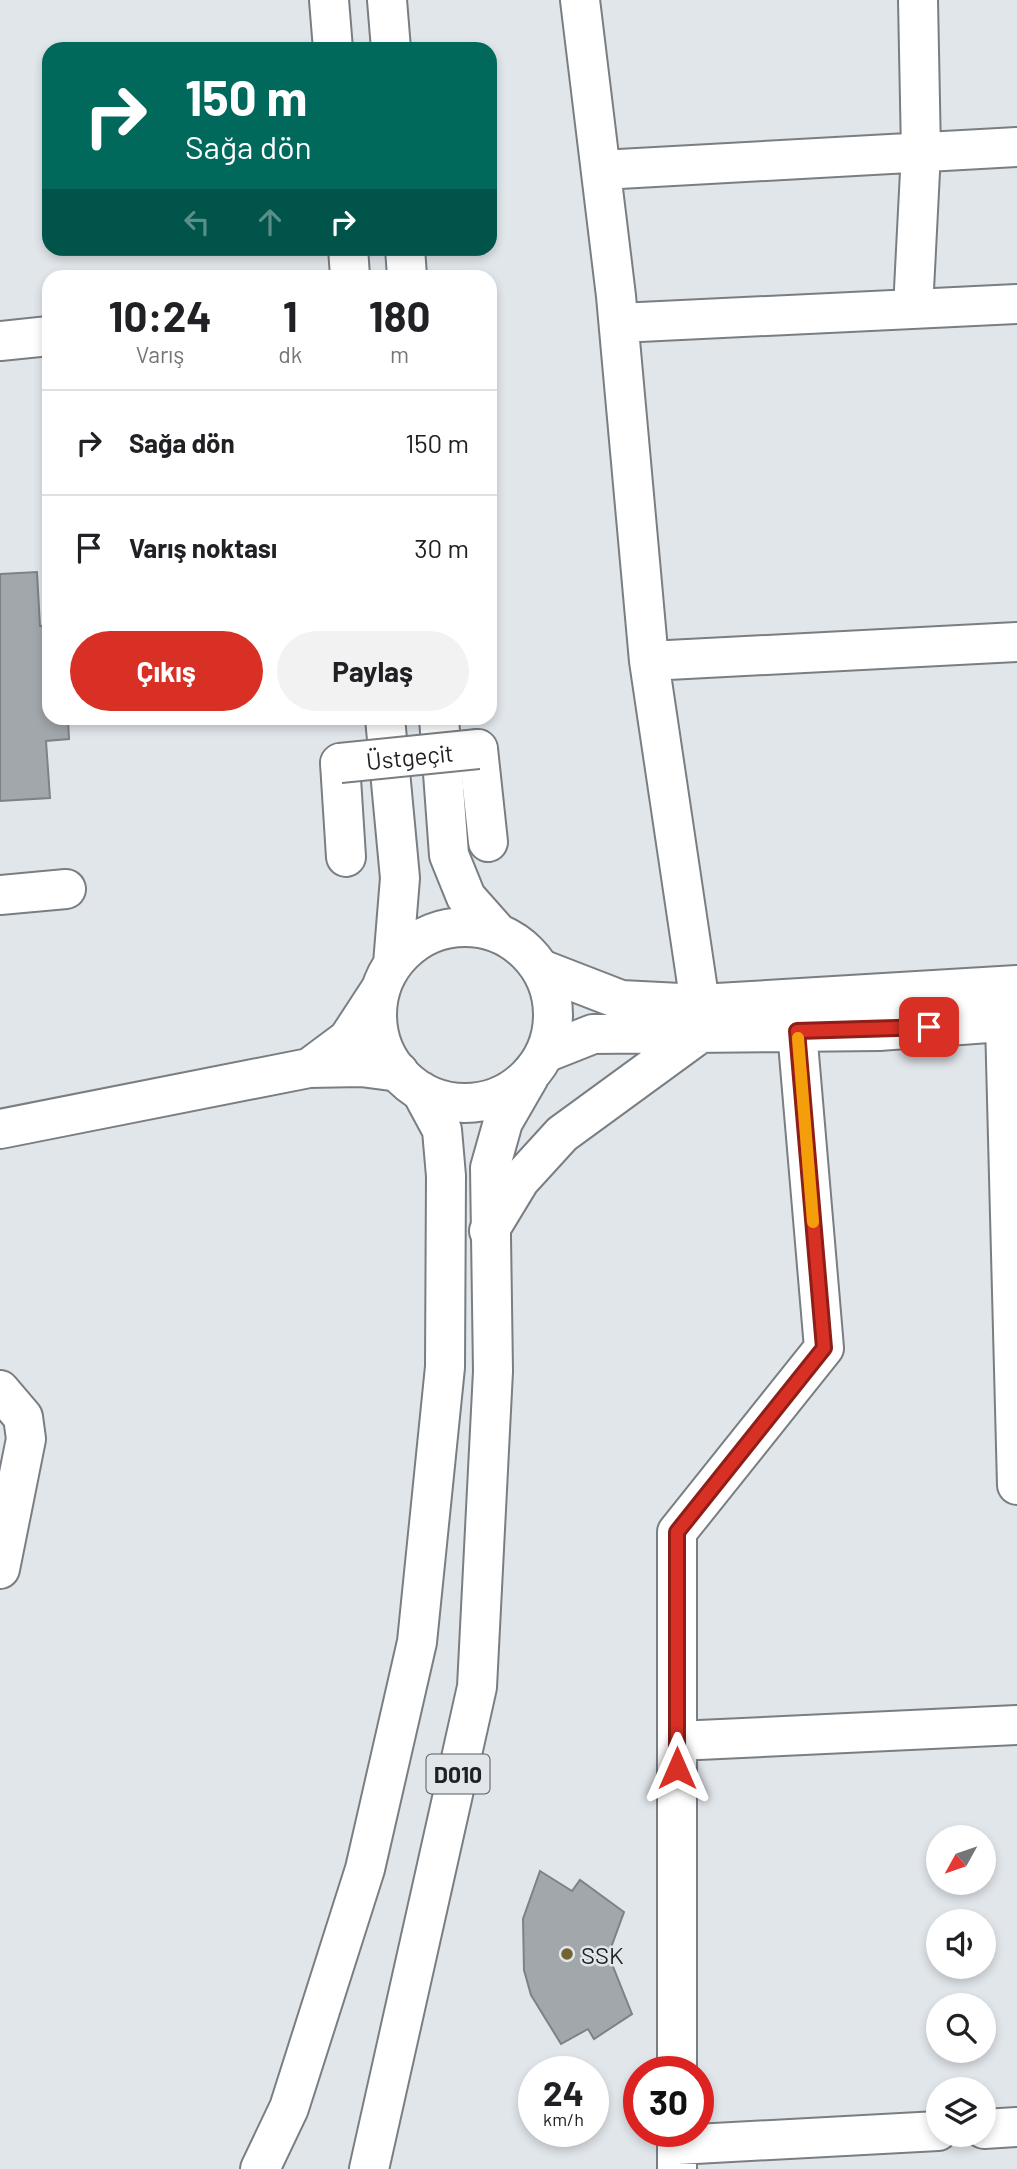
<!DOCTYPE html>
<html lang="tr">
<meta charset="utf-8">
<style>
:root{--surface:#fff;--page:#f2f2f2;--text:#202124;--muted:#757577;--line:#e0e0e0;--accent:#d93025}
body{margin:0;font-family:Barlow,sans-serif;background:var(--page);color:var(--text);height:100vh;display:flex;flex-direction:column;font-size:26px;white-space:nowrap}
*{box-sizing:border-box;margin:0}
p{font-size:23px;color:var(--muted)}
.icon{flex:none;width:38px;height:38px;fill:none;stroke:currentColor;stroke-width:2;stroke-linecap:round;stroke-linejoin:round}
.map{position:relative;flex:1;overflow:hidden}
.details{position:absolute;left:42px;top:270px;width:455px;height:455px;display:flex;flex-direction:column;background:var(--surface);border-radius:21px;box-shadow:0 4px 10px #0003}
.details>*{flex:none}
.hud{position:absolute;left:42px;top:42px;width:455px;height:214px;border-radius:21px;box-shadow:0 4px 10px #0003;background:#00695c;color:#fff;overflow:hidden}
.needle{width:46px;rotate:230deg}
.fabs{position:absolute;left:926px;top:1825px;display:grid;gap:14px}
.fabs a{display:grid;place-items:center;width:70px;height:70px;border-radius:50%;background:var(--surface);box-shadow:0 4px 10px #0003;font-size:35px}
.speed{position:absolute;left:518px;top:2056px;display:flex;gap:14px;font-size:35px;font-weight:700;text-align:center}
.speed>*{display:grid;place-content:center;width:91px;height:91px;border-radius:50%;background:var(--surface);box-shadow:0 4px 10px #0003;line-height:1}
.speed small{font-size:18px;font-weight:400}
.speed .limit{border:10px solid #d22;background:#fff;color:#111}
.pin{position:absolute;display:grid;place-items:center;width:60px;height:60px;color:#fff;margin:-30px;border-radius:14px;box-shadow:0 4px 10px #0006}
.me{position:absolute;width:77px;margin:-38px;rotate:0deg;stroke-linejoin:round;filter:drop-shadow(0 0 5px #0008)}
.turn{display:flex;align-items:center;gap:24px;height:147px;padding:0 28px;font-size:32px}
.turn .icon{width:91px;height:91px;stroke-width:2.5}
.turn b{display:block;font-size:49px;line-height:60px}
.lanes{display:flex;align-items:center;height:66px;padding:0 28px;background:#0003;justify-content:center;gap:35px;direction:ltr}
.lanes .off{opacity:.35}
.eta{display:flex;justify-content:space-evenly;align-items:center;height:119px;text-align:center}
.eta b{font-size:42px;font-weight:700;line-height:49px}
.primary-button{display:flex;gap:14px;margin-top:auto;padding:14px 28px}
.primary-button a{flex:1;height:80px;border-radius:42px;background:var(--accent);color:#fff;font-size:28px;font-weight:700;line-height:80px;text-align:center}
.primary-button a+a{background:var(--page);color:var(--text)}
ul{padding:0;list-style:none}
li{display:flex;align-items:center;gap:21px;height:105px;padding:0 28px;border-top:2px solid var(--line)}
li div{flex:1}
li b{display:block;font-size:26px}
li em{font-style:normal}
.map>svg:first-child{display:block}
</style>
<div class="map">
<svg width="1017" height="2169" viewBox="0 0 1017 2169">
<rect width="100%" height="100%" fill="#e1e6eb"/>
<path fill="#a2a7ab" stroke="#7d8286" stroke-width="2" d="M37 572 40 626H49V718H68L69 739 46 741 50 798 0 801V574Z
M540 1871 572 1891 580 1880 624 1912 612 1945V1964L632 2014 594 2039 588 2029 561 2044 531 1995 524 1970 523 1919Z"/>
<g fill="none" stroke-linecap="round" stroke-linejoin="round">
<defs>
<path id="minor" d="M580 0 616 296 649 661 700 1004
M601 170 1017 147
M913 309 921 152 918 0
M619 323 1017 304
M0 341 49 336
M649 661 1017 642
M478 749 488 842
M340 763 346 857
M0 895 66 889
M541 969 621 1000 700 1004 1017 985
M1007 986 1005 1022 1017 1485
M545 1053 593 1034 879 1031 1017 1021
M309 1068 348 1039 380 990
M0 1129 309 1068 361 1067 399 1072
M489 1231 520 1180 562 1134 699 1034
M0 1390 23 1417 26 1439 0 1569
M677 1741 1017 1725
M677 2072V1532L824 1348 797 1031
M984 2129 1017 2127
M677 2169V2145L938 2131"/>
<path id="highway" d="M329 0 333 49
M387 0 391 49
M348 248 350 276
M405 248 407 276
M385 718 400 878 393 964
M439 718 449 855 466 897 497 932
M377 1015a88 88 0 1 1 176 0a88 88 0 1 1-176 0Z
M260 2169 289 2108 365 1869 417 1642 445 1367 446 1176 442 1130 421 1091
M369 2169 477 1687 493 1371 490 1168 503 1122 529 1077"/>
</defs>
<use href="#minor" stroke="#797e82" stroke-width="42"/>
<use href="#highway" stroke="#797e82" stroke-width="42"/>
<use href="#minor" stroke="#fff" stroke-width="38"/>
<use href="#highway" stroke="#fff" stroke-width="38"/>
<defs>
<g id="minor-bridge">
<path id="s1" d="M340 763 478 749"/>
</g>
</defs>
<use href="#minor-bridge" stroke="#797e82" stroke-width="42" stroke-linecap="butt"/>
<use href="#minor-bridge" stroke="#fff" stroke-width="38"/>
</g>
<g fill="none" stroke-linecap="round" stroke-linejoin="round">
<defs>
<path id="route" d="M677 1768V1532L824 1348 797 1031 929 1027"/>
</defs>
<use href="#route" stroke="#8d1f18" stroke-width="18"/>
<use href="#route" stroke="#d93025" stroke-width="12"/>
<path stroke="#f59e0b" stroke-width="12" d="M798 1038 813 1222"/>
</g>
<circle fill="#736331" stroke="#e1e6eb" stroke-width="2.5" cx="567" cy="1954" r="7"/>
<g text-anchor="middle" dominant-baseline="central" stroke-width="5" stroke-linejoin="round" paint-order="stroke">
<rect fill="#e1e6eb" stroke="#585b5e" stroke-width="2" x="426.5" y="1754.5" width="63" height="39" rx="5"/>
<g font-size="23" font-weight="bold" fill="#1e2022">
<text x="458" y="1774">D010</text>
</g>
<g font-size="24" fill="#1e2022" stroke="#e1e6eb">
<text stroke="none"><textPath href="#s1" startOffset="70">Üstgeçit</textPath></text>
</g>
<g font-size="24" fill="#1e2022" stroke="#e1e6eb" text-anchor="start">
<text x="581" y="1954">SSK</text>
</g>
</g>
</svg>
<div class="fabs">
<a><svg class="needle" viewBox="-14 -14 28 28"><path d="M0-13l5 13h-10z" fill="#e53935"/><path d="M0 13l5-13h-10z" fill="#757577"/></svg></a>
<a><svg class="icon" aria-label="sound" viewBox="0 0 24 24"><path d="M4 9h4l5-4v14l-5-4H4zM17 9q2 3 0 6"/></svg></a>
<a><svg class="icon" aria-label="search" viewBox="0 0 24 24"><circle cx="10" cy="10" r="6"/><path d="M15 15l6 6"/></svg></a>
<a><svg class="icon" aria-label="layers" viewBox="0 0 24 24"><path d="M12 4l9 5-9 5-9-5zM3 14l9 5 9-5"/></svg></a>
</div>
<div class="speed"><div>24<small>km/h</small></div><div class="limit">30</div></div>
<div class="pin" style="left:929px;top:1027px;background:#d93025"><svg class="icon" aria-label="arrive" viewBox="0 0 24 24"><path d="M6 21V4h12l-3 4 3 4H6"/></svg></div>
<svg class="me" style="left:677px;top:1768px" viewBox="-20 -20 40 40"><path d="M0-17L14 15 0 8-14 15z" fill="#d93025" stroke="#fff" stroke-width="4"/></svg>
<div class="hud">
<div class="turn"><svg class="icon" aria-label="right" viewBox="0 0 24 24"><path d="M7 20v-9h11M14 6l5 5-5 5"/></svg><div><b>150 m</b>Sağa dön</div></div>
<div class="lanes"><svg class="icon off" aria-label="left" viewBox="0 0 24 24"><path d="M17 20v-9H6M10 6l-5 5 5 5"/></svg><svg class="icon off" aria-label="ahead" viewBox="0 0 24 24"><path d="M12 20V5M6 11l6-6 6 6"/></svg><svg class="icon" aria-label="right" viewBox="0 0 24 24"><path d="M7 20v-9h11M14 6l5 5-5 5"/></svg></div>
</div>
<section class="details">
<div class="eta">
<div><b>10:24</b><p>Varış</p></div>
<div><b>1</b><p>dk</p></div>
<div><b>180</b><p>m</p></div>
</div>
<ul>
<li><svg class="icon" aria-label="right" viewBox="0 0 24 24"><path d="M7 20v-9h11M14 6l5 5-5 5"/></svg><div><b>Sağa dön</b></div><em>150 m</em></li>
<li><svg class="icon" aria-label="arrive" viewBox="0 0 24 24"><path d="M6 21V4h12l-3 4 3 4H6"/></svg><div><b>Varış noktası</b></div><em>30 m</em></li>
</ul>
<div class="primary-button"><a>Çıkış</a><a>Paylaş</a></div>
</section>
</div>
